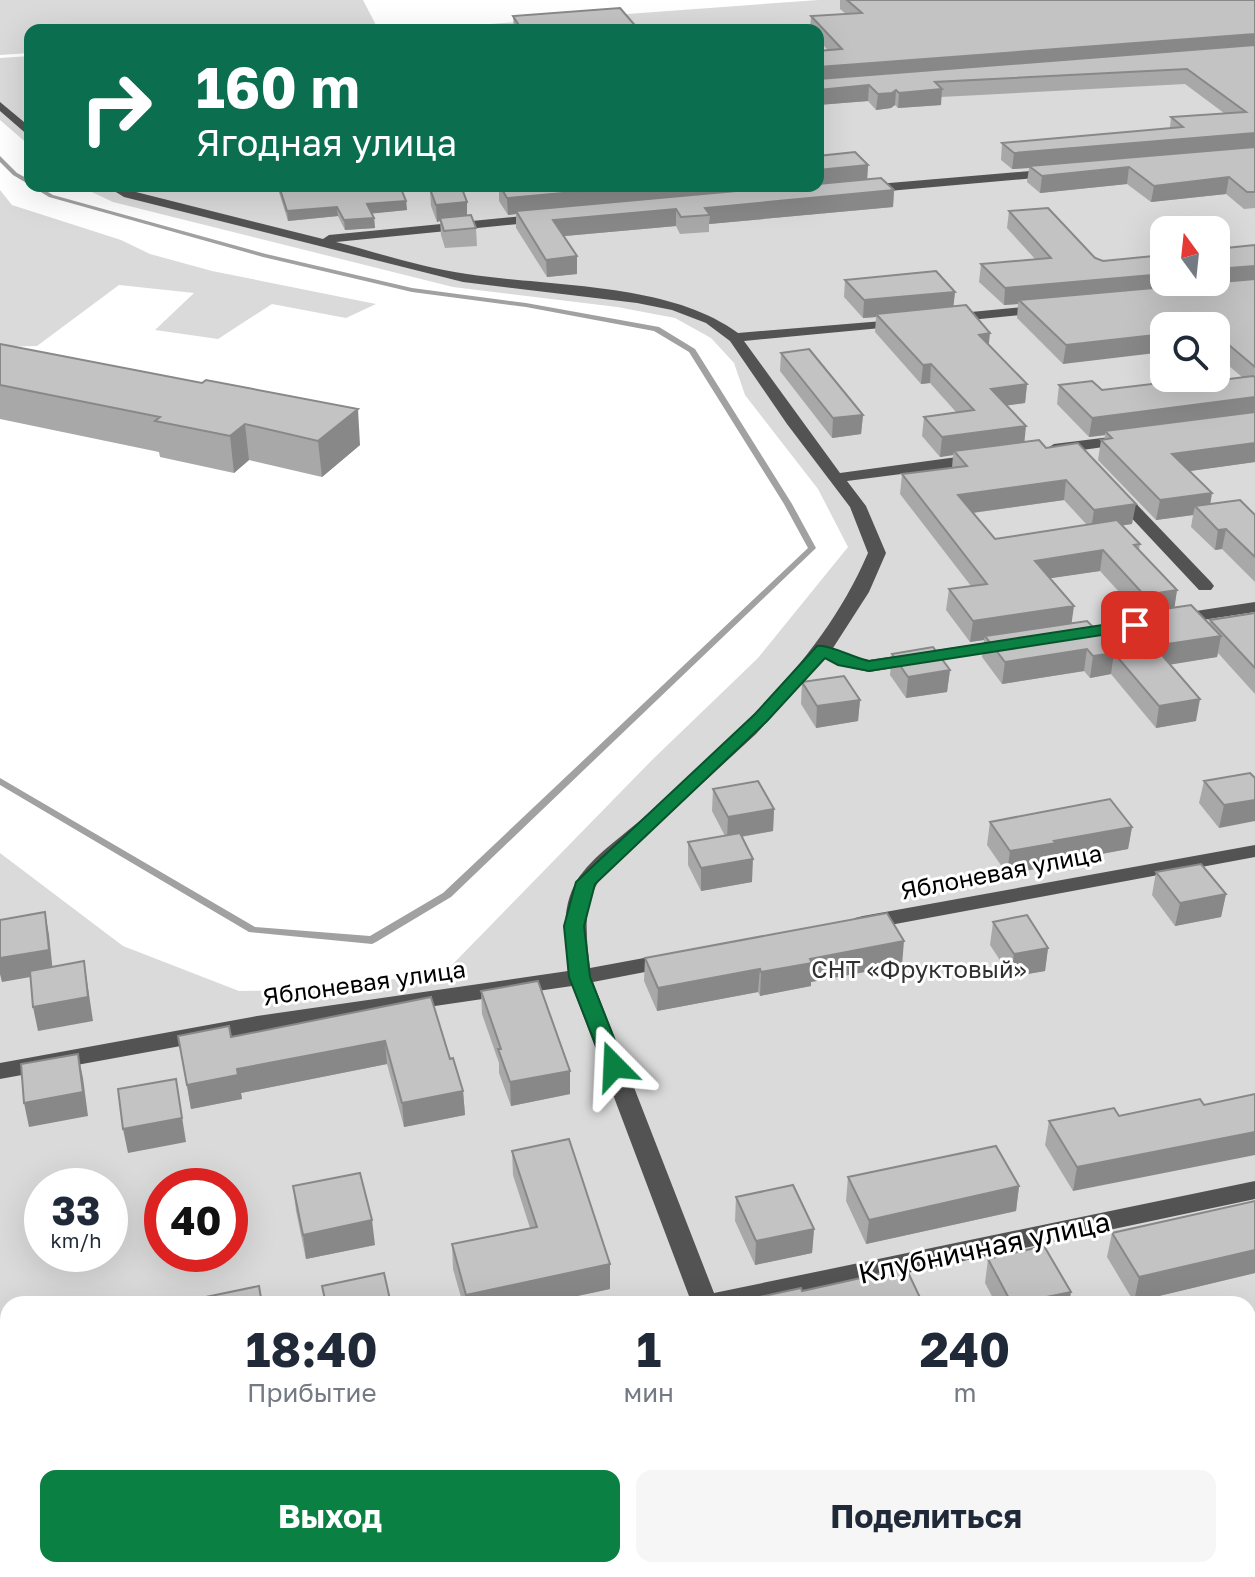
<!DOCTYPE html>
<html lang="ru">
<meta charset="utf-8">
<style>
:root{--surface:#fff;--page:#f6f6f7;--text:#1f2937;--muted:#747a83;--accent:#0b8043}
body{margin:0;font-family:"Golos Text",sans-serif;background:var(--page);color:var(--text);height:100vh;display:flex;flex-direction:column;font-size:30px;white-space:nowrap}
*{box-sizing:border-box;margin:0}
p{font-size:26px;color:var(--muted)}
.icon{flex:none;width:44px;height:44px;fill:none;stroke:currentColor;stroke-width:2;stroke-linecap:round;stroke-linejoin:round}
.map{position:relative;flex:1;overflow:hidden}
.side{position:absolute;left:0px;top:1296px;width:1256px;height:282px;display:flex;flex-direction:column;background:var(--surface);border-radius:24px 24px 0 0;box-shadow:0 8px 32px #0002}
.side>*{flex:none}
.hud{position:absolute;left:24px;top:24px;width:800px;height:168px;border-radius:16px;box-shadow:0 8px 32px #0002;background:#0b6e4f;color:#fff;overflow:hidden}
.needle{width:52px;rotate:345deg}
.controls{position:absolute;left:1150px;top:216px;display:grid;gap:16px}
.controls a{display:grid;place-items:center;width:80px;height:80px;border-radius:16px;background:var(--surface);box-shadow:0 8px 32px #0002;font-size:40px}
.speed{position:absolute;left:24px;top:1168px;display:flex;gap:16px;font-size:40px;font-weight:700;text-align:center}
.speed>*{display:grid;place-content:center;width:104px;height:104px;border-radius:50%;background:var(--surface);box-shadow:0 8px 32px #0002;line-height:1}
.speed small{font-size:20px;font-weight:400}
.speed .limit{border:12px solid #d22;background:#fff;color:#111}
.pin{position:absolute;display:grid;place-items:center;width:68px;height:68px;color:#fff;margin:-34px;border-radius:16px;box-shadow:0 4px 12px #0006}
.me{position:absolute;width:88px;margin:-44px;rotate:339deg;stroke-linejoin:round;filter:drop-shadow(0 0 6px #0008)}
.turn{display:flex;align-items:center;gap:28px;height:168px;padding:0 40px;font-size:36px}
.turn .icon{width:104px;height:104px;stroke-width:2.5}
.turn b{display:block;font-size:56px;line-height:68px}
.eta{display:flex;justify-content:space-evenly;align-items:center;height:136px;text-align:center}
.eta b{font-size:48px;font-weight:700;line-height:56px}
.cta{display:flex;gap:16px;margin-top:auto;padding:16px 40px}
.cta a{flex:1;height:92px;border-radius:16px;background:var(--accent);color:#fff;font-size:32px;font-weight:700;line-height:92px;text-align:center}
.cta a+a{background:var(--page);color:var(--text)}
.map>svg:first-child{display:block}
</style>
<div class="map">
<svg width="1255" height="1577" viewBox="0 0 1255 1577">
<rect width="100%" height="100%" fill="#fff"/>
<path fill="#dadada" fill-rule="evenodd" d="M0 0H363L377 27 339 30H30V53L0 55Z
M818 0H1255V1577H0V853L123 946 239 991 347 989 450 967 652 760 758 658 848 547 818 489 745 395 734 363 711 338 675 318 617 307 453 287 113 202 79 186H818V30H408ZM1164 230H1216V282H1164ZM1164 326H1216V378H1164ZM42 1186H110V1254H42ZM162 1186H230V1254H162ZM8 1304H1248V1570H8Z
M30 56V146L0 120V58Z
M0 190 12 205 121 240 150 254 212 271 376 304 346 318 272 304 218 339 155 330 194 293 119 285 37 346 0 347Z"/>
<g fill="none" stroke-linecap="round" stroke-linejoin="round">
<path fill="#a1a1a1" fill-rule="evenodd" d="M0 156 17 173 30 180V185L13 175 0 162Z
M31 186H38L53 195 266 254 412 288 526 303 659 327 695 349 792 504 816 548 451 897 376 942 372 944 249 932 0 785V778L255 927 370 936 443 893 808 548 784 504 689 352 654 331 526 307 412 292 263 257 49 197Z"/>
<path fill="#535353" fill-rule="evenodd" d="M0 102 30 127V137L0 111Z
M1054 169 1058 170V176L866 193 860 189 866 185Z
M106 186H122L132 191 323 239 329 235 544 214 550 218 549 221 336 242C379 253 423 268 467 274 551 287 669 282 738 333L907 319 909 322 902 326 744 341 840 473 979 454 987 459 979 464 847 481 866 506 886 553 869 592 833 648 850 657 869 660 1010 639 1019 644 1010 649 869 672 838 665 825 658 756 734 606 872C581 899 586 935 590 968L671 953 679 955 682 960 679 965 671 967 593 982 714 1293 1255 1181V1199L761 1304H692L572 986 257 1032 0 1079V1063L257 1016 568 971C565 939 560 906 579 877 598 851 627 833 650 812 736 732 821 662 868 553L850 507 787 424 730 341 706 323 672 310 637 303 463 282 124 197Z
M1045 305 1052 309 1050 312 950 322 943 318 950 314Z
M1126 435 1134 440 1132 443 1054 454 1046 449 1054 444Z
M1117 488 1123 490 1211 582 1214 586 1211 590H1199L1111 496V490Z
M1255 602V612L1176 624 1167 619 1176 614Z
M1255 845V857L863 930 855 928 852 923 855 918 863 916Z
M8 1452V1476L0 1478V1454Z
M786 1570H816L819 1577H789Z"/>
</g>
<path fill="#a8a8a8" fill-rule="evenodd" d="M840 0H1255V208L1244 209 1226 194 1151 202 1127 184 1040 193 1027 182 1029 168 1012 169 1001 160 1002 143 1170 128 1171 117 1224 113 1185 84 941 97V105L898 108 895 105 891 108 876 110 868 101 818 105V51L828 50 818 40V30H810L811 16 846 14 840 9Z
M513 16 639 30H514Z
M868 165 867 179 894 190 893 207 709 224V232L680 234 676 226 564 236 577 256V274L547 277 516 228V214L508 215 499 201V186H818Z
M277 186H400L406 201 407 210 372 213 374 218 375 228 345 230 338 216 288 221Z
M430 189 467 202V216L476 228 477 246 445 248 441 235 440 221 437 222 431 206Z
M1009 211 1103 261 1255 245V462L1189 471 1210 504 1255 515V582L1222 549 1215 550 1191 527 1193 515 1156 520 1098 460 1101 440H1104L1105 435 1089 437 1057 404 1059 385 1102 390 1181 385 1242 377 1216 355V326L1063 364 1017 318 1018 304 1004 305 979 282 981 264 1035 259 1007 228Z
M845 280 955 292 953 307 1027 384 1025 403 1007 405 1025 442 1046 448 1132 524 1122 525 1140 544 1139 550 1177 590 1174 607 1209 624 1210 620 1255 613V694L1218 653 1217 657 1170 664 1196 721 1156 728 1111 674 1090 678 1084 671 1002 684 982 657 984 640 970 642 946 610 949 589 971 586 900 494 902 474 952 468 953 455 940 457 922 436 924 417 956 412 930 383 921 384 875 332 876 317 863 318 844 297ZM1064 500 1087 525 995 539 973 513ZM1100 571 1141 616 1157 614 1156 621 1096 630 1072 623 1050 578Z
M0 344 360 445 322 477 249 460 234 473 160 457 159 452 0 419Z
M781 353 863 415 861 434 832 438 780 371Z
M892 654 950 670 947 692 906 698 890 675Z
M802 682 860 700 858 721 816 728 801 704Z
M1250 773 1219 828 1199 803 1204 781Z
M713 789 774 809 773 831 741 837 752 882 701 891 688 865V842L725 836 712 811Z
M990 822 1132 827 1128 849 1053 863 1052 866 1007 874 987 845Z
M1156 872 1226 894 1221 917 1175 926 1152 895Z
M993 922 1048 948 1045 971 1011 977 990 945Z
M645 958 902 965 811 982V986L760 996 758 992 657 1011 644 981Z
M481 991 570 1094 511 1106 499 1073V1063L482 1014Z
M431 997 450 1059 463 1091 465 1115 404 1127 387 1064 241 1093 242 1099 191 1109 178 1036 231 1037Z
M1204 1105 1073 1191 1045 1145 1049 1121 1119 1116Z
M512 1151 610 1289 540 1304H463L453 1269 452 1244 530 1228 513 1175Z
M848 1177 1019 1186 1016 1211 866 1244 846 1201Z
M293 1186 375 1245 306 1259 296 1211Z
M736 1197 814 1229 812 1253 755 1265 735 1221Z
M1255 1201V1273L1134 1302 1107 1257 1112 1233Z
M988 1259 1069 1304H996L985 1283Z"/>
<path fill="#888" d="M1255 34V48L818 82 819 67Z
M869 85 868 101 818 105V90Z
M942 89 941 105 898 108 899 93Z
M896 90 895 105 891 108 876 110 878 94Z
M1255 133V149L1029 166V168L1012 169 1014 153Z
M868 165 867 182 517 214 516 211V214L508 215 507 198 640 186H818V170Z
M1129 167 1127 184 1040 193 1042 176Z
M1229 177 1226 194 1151 202 1154 186Z
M894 190 893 207 709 224 710 215 705 208Z
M406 201 407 210 368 214 367 204Z
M467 202V219L440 218V221L437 222 436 205Z
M337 207 338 216 288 221 287 211Z
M676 209V226L554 237 553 220Z
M374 218 375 228 345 230 344 220Z
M577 256V274L547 277 546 260Z
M1255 266V283L1019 300 1018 304 1004 305 1005 288 1164 274V282H1216V269Z
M955 292 953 310 876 314V317L863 318 864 300Z
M990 333 988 352 979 335Z
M1164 334V352L1063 364 1066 345Z
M931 364 930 383 921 384 923 365Z
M1027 384 1025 403 989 408 991 389Z
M1255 397V416L1105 431V435L1089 437 1092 418Z
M358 409 360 445 322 477 318 441Z
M863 415 861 434 832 438 833 418Z
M245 424 249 460 234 473 230 436Z
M1026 426 1024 446 954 451 953 455 940 457 942 437Z
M1255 443V462L1169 474 1172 454Z
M1066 480 1064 500 956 515 958 495Z
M1212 493 1209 513 1195 506 1193 515 1156 520 1160 500Z
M1136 504 1132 524 1091 530 1094 510Z
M1226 529 1222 549 1215 550 1218 530Z
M1103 550 1100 571 1032 581 1035 561Z
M1177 590 1174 611 1158 610 1157 614 1141 616 1144 595Z
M1074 606 1071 627 985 636 984 640 970 642 973 621Z
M1221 636 1217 657 1150 668 1154 646Z
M1087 649 1084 671 1002 684 1005 662Z
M1114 653 1111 674 1090 678 1093 656Z
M950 670 947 692 906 698 908 677Z
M1200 699 1196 721 1156 728 1159 706Z
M860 700 858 721 816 728 817 706Z
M1255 800V821L1219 828 1224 805Z
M774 809 773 831 727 839 728 817Z
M1132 827 1128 849 1053 863 1052 866 1007 874 1010 851 1054 841Z
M753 859 752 882 701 891V868Z
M1226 894 1221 917 1175 926 1180 903Z
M45 912 49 935 53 973 2 982 0 974V958Z
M904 941 902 965 811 982V986L760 996 761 972 810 959Z
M1048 948 1045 971 1011 977 1014 954Z
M84 961 93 1021 38 1031 33 1007Z
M760 969 758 992 657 1011 658 988Z
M385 1041 387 1064 241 1093 242 1099 191 1109 187 1085 237 1069Z
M78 1054 83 1078 88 1116 29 1127 24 1103Z
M570 1071V1094L511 1106 510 1082Z
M176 1079 186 1142 128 1153 123 1129Z
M463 1091 465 1115 404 1127 402 1103Z
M1255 1132V1155L1073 1191 1077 1167Z
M1019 1186 1016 1211 866 1244 869 1220Z
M372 1220 375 1245 306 1259 303 1235Z
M814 1229 812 1253 755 1265 756 1241Z
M1255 1250V1273L1134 1302 1139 1277Z
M610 1264V1289L540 1304H466V1295Z
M1071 1292 1069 1304H1016Z"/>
<path fill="#c3c3c3" stroke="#888" stroke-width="2" d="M847 0H1255V34L819 67 818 69V51L842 49 811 16 862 13Z
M620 8 639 30H522L513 16Z
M1255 45V133L1014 153 1002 143 1183 127 1171 117 1246 112 1187 69 935 82 942 89 899 93 896 90 892 93 878 94 869 85 818 90V78L819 79Z
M1255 147V192H1247L1229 177 1154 186 1129 167 1042 176 1029 166Z
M855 152 868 165 818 170V156Z
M881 178 894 190 705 208 710 215 681 217 676 209 553 220 577 256 546 260 516 211 793 186H818V184Z
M279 186H400L406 201 367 204 374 218 344 220 337 207 287 211Z
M461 186 467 202 436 205 430 189Z
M500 186H640L507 198Z
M1048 208 1095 258 1103 261 1164 255V274L1005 288 981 264 1051 258 1009 211Z
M471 215 476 228 444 231 440 218Z
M1255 245V266L1216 269V249Z
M936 271 955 292 864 300 845 280Z
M1255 279V367L1216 334V326H1164V334L1066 345 1019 300Z
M966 305 990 333 979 335 1027 384 991 389 1026 426 942 437 924 417 974 410 931 364 923 365 876 314Z
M0 344 202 383 206 380 358 409 318 441 245 424 230 436 155 421 160 417 0 385Z
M809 349 863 415 833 418 781 353Z
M1253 376 1255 377V397L1092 418 1059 385 1092 381 1102 390 1177 381 1181 385Z
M1255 412V443L1172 454 1212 493 1160 500 1101 440 1112 438 1105 431Z
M1039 440 1046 448 1078 443 1136 504 1094 510 1066 480 958 495 995 539 1117 520 1140 544 1134 545 1177 590 1144 595 1103 550 1035 561 1074 606 973 621 949 589 987 584 902 474 967 466 954 451Z
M1240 500 1255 515V557L1226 529 1218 530 1195 506Z
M1191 605 1221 636 1154 646 1200 699 1159 706 1114 653 1093 656 1087 649 1005 662 985 636 1087 621 1096 630 1166 619 1158 610Z
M1255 613V668L1210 620Z
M933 647 950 670 908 677 892 654Z
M844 676 860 700 817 706 802 682Z
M1250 773 1255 778V800L1224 805 1204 781Z
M758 781 774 809 728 817 713 789Z
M1110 799 1132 827 1054 841 1056 843 1010 851 990 822Z
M740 833 753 859 701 868 688 842Z
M1201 864 1226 894 1180 903 1156 872Z
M45 912 49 950 0 958V920Z
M887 913 904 941 810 959 812 963 761 972 760 969 658 988 645 958Z
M1027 915 1048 948 1014 954 993 922Z
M84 961 88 997 33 1007 30 971Z
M538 981 570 1071 510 1082 498 1049H501L481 991Z
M431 997 450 1059 453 1058 463 1091 402 1103 385 1041 237 1069 238 1075 187 1085 178 1036 229 1026 231 1037Z
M78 1054 83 1092 24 1103 21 1064Z
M176 1079 182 1118 123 1129 118 1089Z
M1255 1094V1132L1077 1167 1049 1121 1114 1108 1119 1116 1200 1099 1204 1105Z
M569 1139 610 1264 466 1295 452 1244 537 1227 512 1151Z
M996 1146 1019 1186 869 1220 848 1177Z
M360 1173 372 1220 303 1235 293 1186Z
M793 1185 814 1229 756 1241 736 1197Z
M1255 1201V1250L1139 1277 1112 1233Z
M1044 1246 1071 1292 1012 1304 988 1259Z
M906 1268 923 1304H743L741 1301 801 1288 802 1291Z
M384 1273 391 1304H326L322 1286Z
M259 1286 262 1304H197L196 1299Z
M717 1571 719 1577H691Z"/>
<path fill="#0b8043" stroke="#07532c" stroke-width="2" d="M1135 620 1141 622V629L869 671 838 665 825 658 767 721 595 884 584 926 590 977 625 1066 621 1071H606L569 977 564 926 576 882 755 714 817 646C829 644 854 658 869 661Z"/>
<g text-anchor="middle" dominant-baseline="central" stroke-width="6" stroke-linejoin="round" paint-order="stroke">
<g font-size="24" fill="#000" stroke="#fff">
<text transform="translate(1001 871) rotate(-11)">Яблоневая улица</text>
<text transform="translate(364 982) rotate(-8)">Яблоневая улица</text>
</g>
<g font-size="24" fill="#313131" stroke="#fff">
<text x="919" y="968">СНТ «Фруктовый»</text>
</g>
<g font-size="28" fill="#000" stroke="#fff">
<text transform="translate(984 1247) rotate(-12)">Клубничная улица</text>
</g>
</g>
</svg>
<div class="controls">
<a><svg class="needle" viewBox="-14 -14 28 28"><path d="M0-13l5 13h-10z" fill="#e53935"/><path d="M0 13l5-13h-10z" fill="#747a83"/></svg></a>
<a><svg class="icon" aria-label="search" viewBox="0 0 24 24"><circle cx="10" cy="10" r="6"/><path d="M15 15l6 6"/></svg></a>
</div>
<div class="speed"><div>33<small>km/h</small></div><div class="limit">40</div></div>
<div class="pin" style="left:1135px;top:625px;background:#d93025"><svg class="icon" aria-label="arrive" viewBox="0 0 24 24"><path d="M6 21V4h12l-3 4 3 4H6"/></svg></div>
<svg class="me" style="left:614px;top:1066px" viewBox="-20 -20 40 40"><path d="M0-17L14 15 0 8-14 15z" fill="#0b8043" stroke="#fff" stroke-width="4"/></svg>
<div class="hud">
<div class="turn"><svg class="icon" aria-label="right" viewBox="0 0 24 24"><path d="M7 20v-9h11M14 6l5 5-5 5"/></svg><div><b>160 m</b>Ягодная улица</div></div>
</div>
<section class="side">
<div class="eta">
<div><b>18:40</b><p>Прибытие</p></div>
<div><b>1</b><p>мин</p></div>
<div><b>240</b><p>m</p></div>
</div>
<div class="cta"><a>Выход</a><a>Поделиться</a></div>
</section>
</div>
